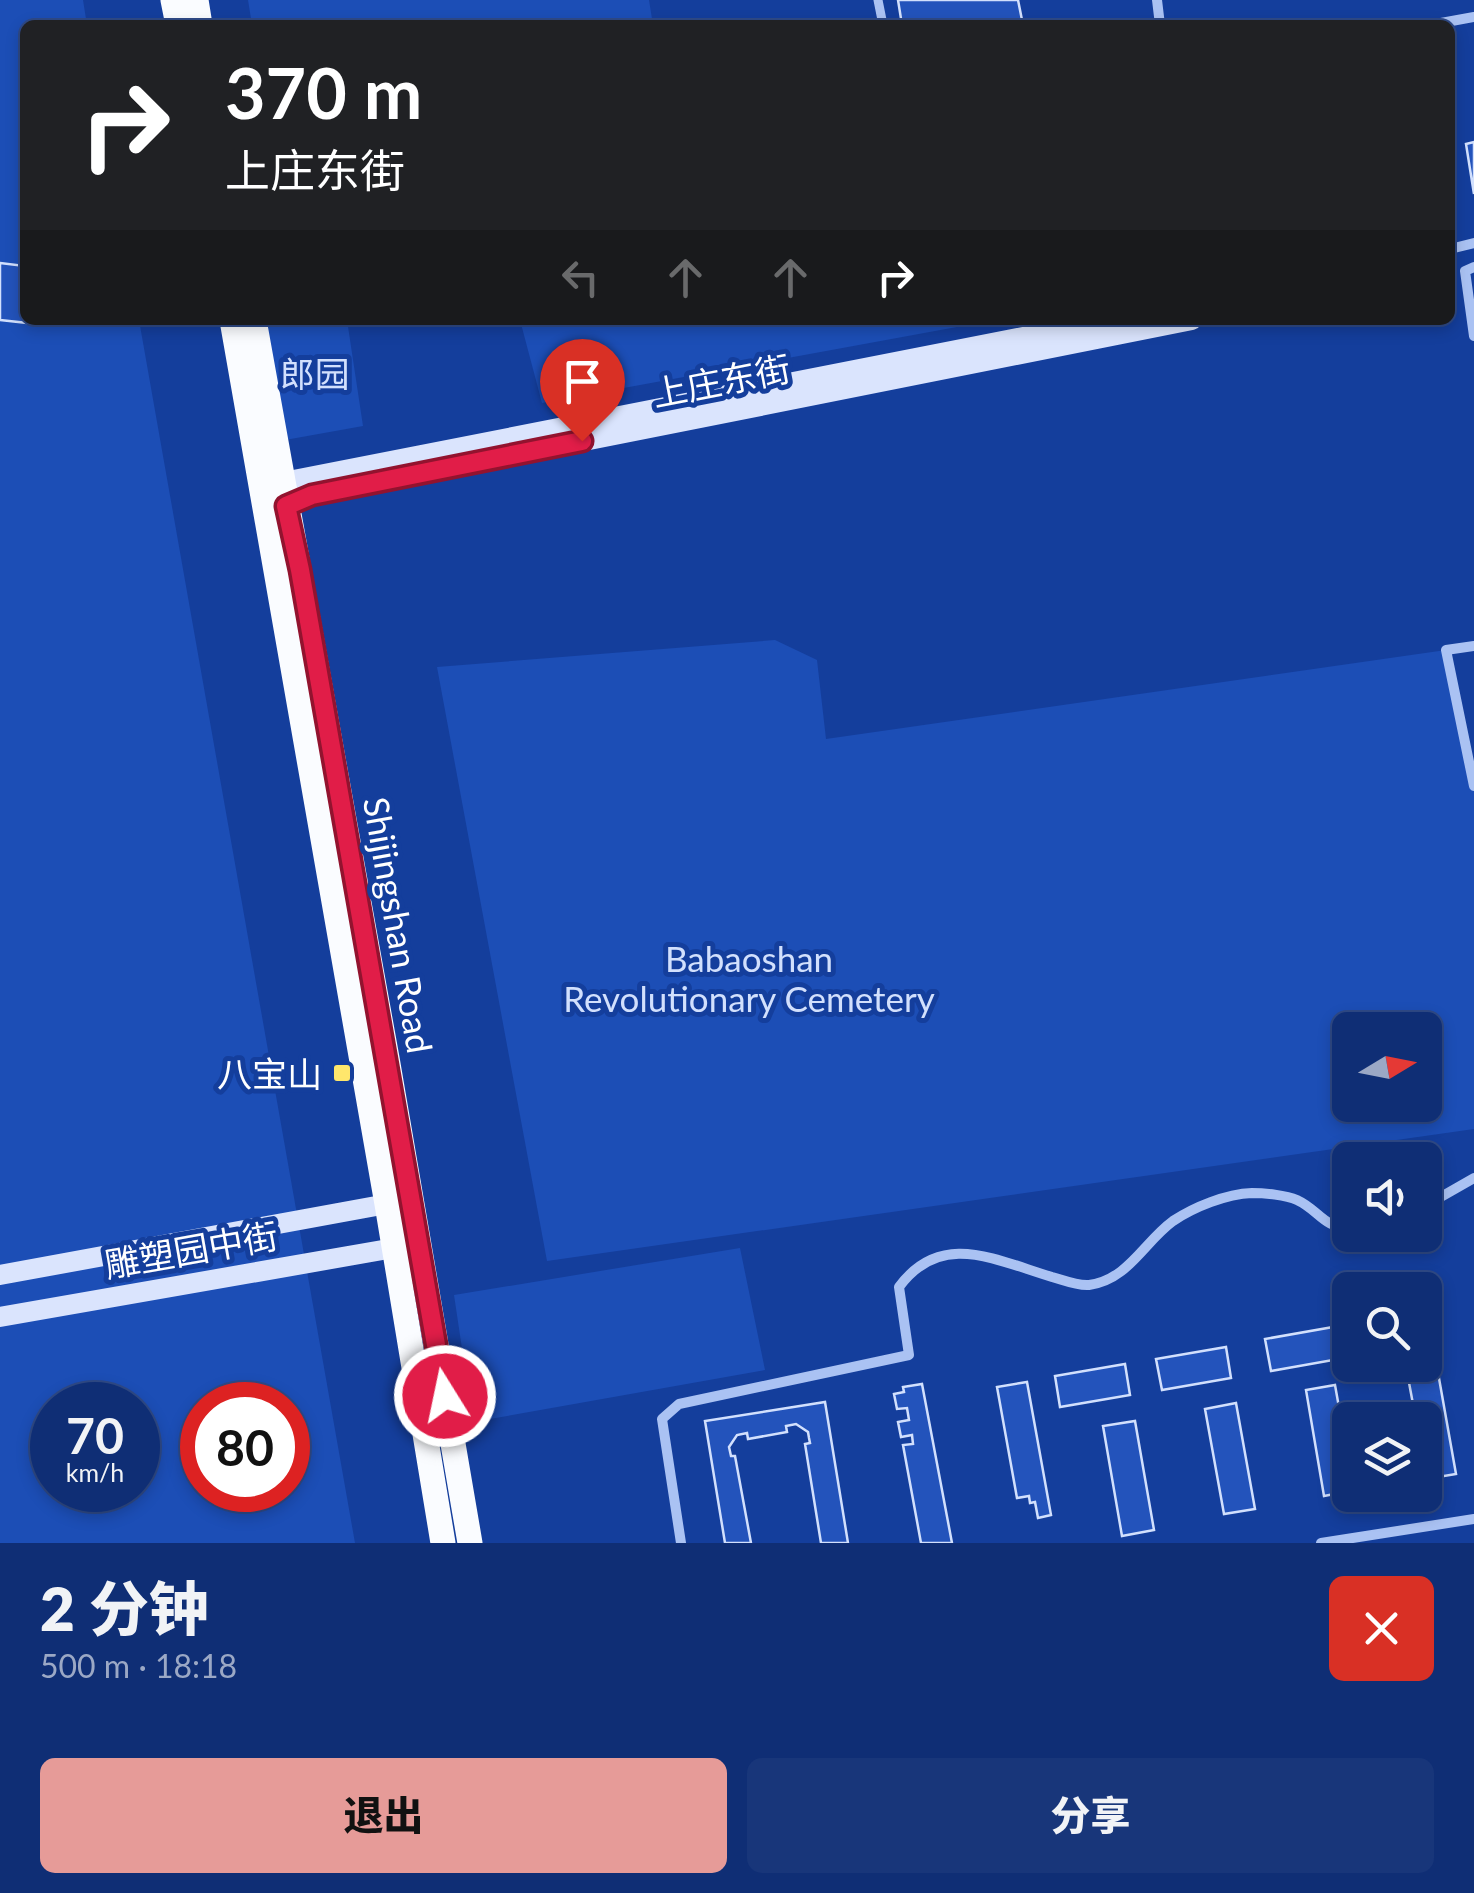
<!DOCTYPE html>
<html lang="zh">
<meta charset="utf-8">
<style>
:root{--surface:#0f2e75;--page:#18367a;--text:#f1f3f6;--muted:#9ba8c5;--line:#2f4a87;--accent:#e69b98}
body{margin:0;font-family:Lato,"Noto Sans SC",sans-serif;background:var(--page);color:var(--text);height:100vh;display:flex;flex-direction:column;font-size:38px;white-space:nowrap}
*{box-sizing:border-box;margin:0}
p{font-size:32px;color:var(--muted)}
.icon{flex:none;width:55px;height:55px;fill:none;stroke:currentColor;stroke-width:2;stroke-linecap:round;stroke-linejoin:round}
.map{position:relative;height:1543px;overflow:hidden}
.details{display:flex;flex-direction:column;background:var(--surface);flex:1}
.details>*{flex:none}
.top-card{position:absolute;left:20px;top:20px;width:1435px;height:305px;border-radius:15px;box-shadow:0 5px 15px #0003,0 0 0 2px var(--line);background:#202124;color:#fff;overflow:hidden}
.needle{width:65px;rotate:80deg}
.buttons{position:absolute;left:1332px;top:1012px;display:grid;gap:20px}
.buttons a{display:grid;place-items:center;width:110px;height:110px;border-radius:15px;background:var(--surface);box-shadow:0 5px 15px #0003,0 0 0 2px var(--line);font-size:50px}
.speed{position:absolute;left:30px;top:1382px;display:flex;gap:20px;font-size:50px;font-weight:700;text-align:center}
.speed>*{display:grid;place-content:center;width:130px;height:130px;border-radius:50%;background:var(--surface);box-shadow:0 5px 15px #0003,0 0 0 2px var(--line);line-height:1}
.speed small{font-size:25px;font-weight:400}
.speed .limit{border:15px solid #d22;background:#fff;color:#111}
.pin{position:absolute;display:grid;place-items:center;width:85px;height:85px;color:#fff;margin:-102px -42px;border-radius:50% 50% 50% 0;rotate:-45deg;box-shadow:0 0 10px #0007}
.pin .icon{rotate:45deg}
.me{position:absolute;width:110px;margin:-55px;rotate:350deg;stroke-linejoin:round;filter:drop-shadow(0 0 8px #0008)}
.turn{display:flex;align-items:center;gap:35px;height:210px;padding:0 40px;font-size:45px}
.turn .icon{width:130px;height:130px;stroke-width:2.5}
.turn b{display:block;font-size:70px;line-height:85px}
.lanes{display:flex;align-items:center;height:95px;padding:0 40px;background:#0003;justify-content:center;gap:50px;direction:ltr}
.lanes .off{opacity:.35}
.round{display:grid;place-items:center;flex:none;width:105px;height:105px;border-radius:15px;background:var(--page)}
.head{display:flex;align-items:center;justify-content:space-between;height:170px;padding:0 40px}
h1{font-size:60px;font-weight:800;line-height:75px}
.action{display:flex;gap:20px;margin-top:auto;padding:20px 40px}
.action a{flex:1;height:115px;border-radius:15px;background:var(--accent);color:#111;font-size:40px;font-weight:800;line-height:115px;text-align:center}
.action a+a{background:var(--page);color:var(--text)}
.map>svg:first-child{display:block}
</style>
<div class="map">
<svg width="1474" height="1543" viewBox="0 0 1474 1543">
<rect width="100%" height="100%" fill="#143e9c"/>
<path fill="#1c4eb6" fill-rule="evenodd" d="M0 0H83L87 25H25V320H139L355 1543H0ZM52 1405H138V1490H52ZM202 1405H288V1490H202Z
M248 0H649L653 25H252Z
M266 320H347L363 426 285 440Z
M520 320H995L542 403Z
M775 640 817 660 826 739 1446 650 1474 786V1129L547 1261 437 667ZM1350 1030H1425V1105H1350Z
M740 1248 765 1370 473 1422 454 1295Z"/>
<path fill="#2353bb" stroke="#d2e0fd" stroke-width="2.5" d="M898 0H1018L1023 25H902Z
M1474 142V194L1466 144Z
M0 263 25 266V320H37V324L0 320Z
M1436 1309 1441 1341 1425 1344V1311Z
M1350 1324V1357L1271 1371 1265 1339Z
M1226 1347 1231 1378 1162 1390 1156 1359Z
M1125 1364 1130 1395 1060 1407 1055 1376Z
M1437 1367 1456 1474 1426 1479 1425 1420H1416L1407 1372Z
M1027 1382 1051 1515 1038 1518 1035 1502 1030 1503 1029 1496 1017 1498 997 1387Z
M922 1384 952 1543H921L903 1445 913 1444 912 1435 901 1437 898 1422 909 1420 907 1408 897 1409 894 1394 904 1392 903 1387Z
M1335 1385 1350 1469V1491L1324 1496 1306 1390Z
M825 1402 848 1543H821L805 1444 810 1443 809 1438 808 1432 796 1424 786 1426 787 1432 748 1439 747 1433 737 1435 729 1447 731 1456H735L751 1543H725L705 1421Z
M1236 1403 1255 1509 1224 1514 1205 1409Z
M1135 1421 1154 1530 1122 1536 1103 1426Z"/>
<g fill="none" stroke-linecap="round" stroke-linejoin="round">
<path stroke="#aac2f3" stroke-width="9" d="M878 0 883 25"/>
<path stroke="#aac2f3" stroke-width="10" d="M1157 0 1160 25
M1197 25H1201
M1430 25 1474 17
M1450 249 1474 243
M1474 267 1465 271 1474 336
M1474 646 1446 650 1474 786
M1425 1206 1474 1178
M681 1543 662 1419 679 1404 909 1355 899 1287C941 1230 995 1260 1052 1277 1063 1280 1077 1286 1089 1285 1128 1280 1144 1242 1173 1221 1194 1207 1226 1194 1252 1193 1264 1193 1286 1195 1297 1200 1319 1210 1323 1228 1350 1228
M1321 1543 1474 1519"/>
<path stroke="#dae4fd" stroke-width="20" d="M268 485 1110 320
M276 508 313 495 1192 320
M0 1275 387 1204
M0 1317 394 1248"/>
<path stroke="#fafcff" stroke-width="25" d="M173 0 178 25
M196 0 200 25
M232 320 387 1204 443 1543
M254 320 387 1058 470 1543"/>
</g>
<g fill="none" stroke-linecap="round" stroke-linejoin="round">
<defs>
<path id="route" d="M445 1396 300 570 286 506 312 495 582 441"/>
</defs>
<use href="#route" stroke="#92132f" stroke-width="25"/>
<use href="#route" stroke="#e11d48" stroke-width="18"/>
</g>
<rect fill="#ffe76c" stroke="#143e9c" stroke-width="4" x="332" y="1063" width="20" height="20" rx="5"/>
<g text-anchor="middle" dominant-baseline="central" stroke-width="10" stroke-linejoin="round" paint-order="stroke">
<g font-size="35" fill="#d2e0fd" stroke="#143e9c">
<text x="315" y="373">郎园</text>
<text x="749" y="958">Babaoshan<tspan x="749" dy="40">Revolutionary Cemetery</tspan></text>
</g>
<g font-size="35" fill="#fff" stroke="#143e9c">
<text transform="translate(721 380) rotate(-11)">上庄东街</text>
<text transform="translate(399 925) rotate(80)">Shijingshan Road</text>
<text transform="translate(191 1249) rotate(-10)">雕塑园中街</text>
</g>
<g font-size="35" fill="#fff" stroke="#143e9c" text-anchor="end">
<text x="322" y="1073">八宝山</text>
</g>
</g>
</svg>
<div class="buttons">
<a><svg class="needle" viewBox="-14 -14 28 28"><path d="M0-13l5 13h-10z" fill="#e53935"/><path d="M0 13l5-13h-10z" fill="#9ba8c5"/></svg></a>
<a><svg class="icon" aria-label="sound" viewBox="0 0 24 24"><path d="M4 9h4l5-4v14l-5-4H4zM17 9q2 3 0 6"/></svg></a>
<a><svg class="icon" aria-label="search" viewBox="0 0 24 24"><circle cx="10" cy="10" r="6"/><path d="M15 15l6 6"/></svg></a>
<a><svg class="icon" aria-label="layers" viewBox="0 0 24 24"><path d="M12 4l9 5-9 5-9-5zM3 14l9 5 9-5"/></svg></a>
</div>
<div class="speed"><div>70<small>km/h</small></div><div class="limit">80</div></div>
<div class="pin" style="left:582px;top:441px;background:#d93025"><svg class="icon" aria-label="arrive" viewBox="0 0 24 24"><path d="M6 21V4h12l-3 4 3 4H6"/></svg></div>
<svg class="me" style="left:445px;top:1396px" viewBox="-20 -20 40 40"><circle r="17" fill="#e11d48" stroke="#fff" stroke-width="3"/><path d="M0-11L8 9 0 5-8 9z" fill="#fff"/></svg>
<div class="top-card">
<div class="turn"><svg class="icon" aria-label="right" viewBox="0 0 24 24"><path d="M7 20v-9h11M14 6l5 5-5 5"/></svg><div><b>370 m</b>上庄东街</div></div>
<div class="lanes"><svg class="icon off" aria-label="left" viewBox="0 0 24 24"><path d="M17 20v-9H6M10 6l-5 5 5 5"/></svg><svg class="icon off" aria-label="ahead" viewBox="0 0 24 24"><path d="M12 20V5M6 11l6-6 6 6"/></svg><svg class="icon off" aria-label="ahead" viewBox="0 0 24 24"><path d="M12 20V5M6 11l6-6 6 6"/></svg><svg class="icon" aria-label="right" viewBox="0 0 24 24"><path d="M7 20v-9h11M14 6l5 5-5 5"/></svg></div>
</div>
</div>
<section class="details">
<div class="head"><div><h1>2 分钟</h1><p>500 m · 18:18</p></div><a class="round" style="background:#d93025;color:#fff"><svg class="icon" aria-label="close" viewBox="0 0 24 24"><path d="M6 6l12 12M18 6L6 18"/></svg></a></div>
<div class="action"><a>退出</a><a>分享</a></div>
</section>
